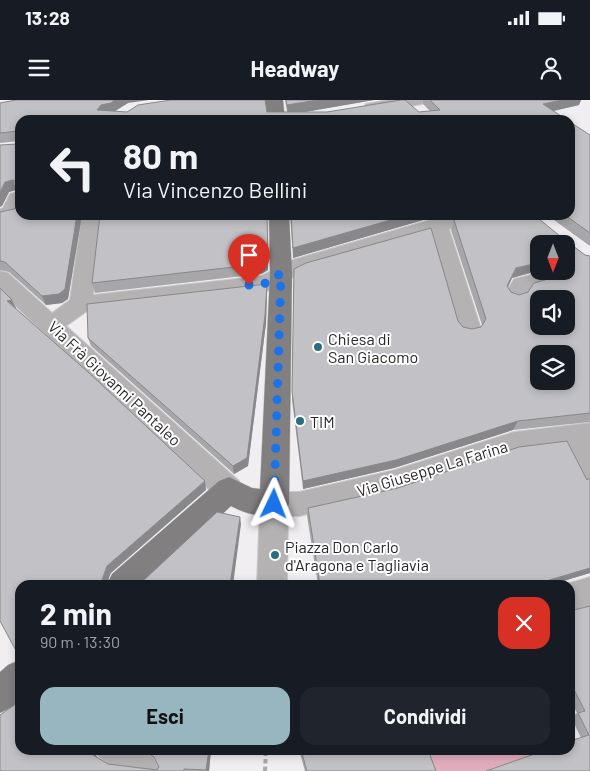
<!DOCTYPE html>
<html lang="it">
<meta charset="utf-8">
<style>
:root{--surface:#171b24;--page:#20242c;--text:#f1f3f6;--muted:#9ea1a6;--accent:#98b6c0}
body{margin:0;font-family:Barlow,sans-serif;background:var(--page);color:var(--text);height:100vh;display:flex;flex-direction:column;font-size:19px;white-space:nowrap}
*{box-sizing:border-box;margin:0}
p{font-size:16px;color:var(--muted)}
.icon{flex:none;width:28px;height:28px;fill:none;stroke:currentColor;stroke-width:2;stroke-linecap:round;stroke-linejoin:round}
.map{position:relative;flex:1;overflow:hidden}
.panel{position:absolute;left:15px;top:480px;width:560px;height:175px;display:flex;flex-direction:column;background:var(--surface);border-radius:15px;box-shadow:0 2px 8px #0003}
.panel>*{flex:none}
.guide{position:absolute;left:15px;top:15px;width:560px;height:105px;border-radius:15px;box-shadow:0 2px 8px #0003;background:#171b24;color:var(--text);overflow:hidden}
.needle{width:32px;rotate:180deg}
.tools{position:absolute;left:530px;top:135px;display:grid;gap:10px}
.tools a{display:grid;place-items:center;width:45px;height:45px;border-radius:10px;background:var(--surface);box-shadow:0 2px 8px #0003;font-size:25px}
.pin{position:absolute;display:grid;place-items:center;width:42px;height:42px;color:#fff;margin:-51px -21px;border-radius:50% 50% 50% 0;rotate:-45deg;box-shadow:0 0 5px #0007}
.pin .icon{rotate:45deg}
.me{position:absolute;width:55px;margin:-28px;rotate:2deg;stroke-linejoin:round;filter:drop-shadow(0 0 4px #0008)}
.turn{display:flex;align-items:center;gap:18px;height:105px;padding:0 25px;font-size:22px}
.turn .icon{width:65px;height:65px;stroke-width:2.5}
.turn b{display:block;font-size:35px;line-height:42px}
.round{display:grid;place-items:center;flex:none;width:52px;height:52px;border-radius:15px;background:var(--page)}
.summary{display:flex;align-items:center;justify-content:space-between;height:85px;padding:0 25px}
h1{font-size:30px;font-weight:700;line-height:38px}
.cta{display:flex;gap:10px;margin-top:auto;padding:10px 25px}
.cta a{flex:1;height:58px;border-radius:15px;background:var(--accent);color:#111;font-size:20px;font-weight:700;line-height:58px;text-align:center}
.cta a+a{background:var(--page);color:var(--text)}
.status{display:flex;justify-content:space-between;align-items:center;height:35px;padding:0 25px;background:var(--surface);direction:ltr}
.status svg{height:14px;fill:currentColor}
header{display:flex;justify-content:space-between;align-items:center;height:65px;padding:0 25px;background:var(--surface);font-size:22px;font-weight:700}
.map>svg:first-child{display:block}
</style>
<div class="status"><b>13:28</b><svg viewBox="0 0 49 12"><path d="M0 12V9h3v3zM5 12V6h3v6zM10 12V3h3v9zM15 12V0h3v12zM26 1h20v11H26zM47 4h2v5h-2z"/></svg></div>
<header><svg class="icon" aria-label="menu" viewBox="0 0 24 24"><path d="M4 6h16M4 12h16M4 18h16"/></svg>Headway<svg class="icon" aria-label="person" viewBox="0 0 24 24"><circle cx="12" cy="8" r="4"/><path d="M4 21q1-7 8-7t8 7"/></svg></header>
<div class="map">
<svg width="590" height="671" viewBox="0 0 590 671">
<rect width="100%" height="100%" fill="#f0eef1"/>
<path fill="#e1adbc" d="M423 650H549L490 671H431Z"/>
<g fill="none" stroke-linecap="round" stroke-linejoin="round">
<defs>
<path id="minor" d="M388 0H424L422 4 372 13 366 12 364 8 366 4Z
M17 92 20 93V114L18 117 0 121V109L3 108 10 94Z
M82 115H102L93 195 262 176 289 161 430 120 453 115H486L483 119 449 129 481 229 477 235 469 237 461 235 457 229 430 135 305 171 267 191 87 211 66 226 239 381 243 390 239 399 229 402 219 399 0 191V171L8 173 52 213 70 200Z
M538 166 539 171H557L546 187 529 191 524 200 516 203 508 200 505 195 514 179 531 175Z
M590 323V383L580 379 568 347 514 354 395 394 299 416H288L287 485H257L260 404 264 395 274 392H299L395 370 514 332Z
M590 477V507L570 512V485H563Z
M94 650C122 650 149 641 161 671 133 671 107 671 94 650Z"/>
<path id="major" d="M265 0H283L285 20H267Z
M269 115H289L292 173 289 404 284 413C268 419 247 415 231 406L146 485H107L112 474 219 381 229 377 252 388 260 389 270 173Z
M20 560V600L12 607 0 613V572L8 565Z"/>
</defs>
<use href="#minor" stroke="#cccacd" stroke-width="2"/>
<use href="#major" stroke="#cccacd" stroke-width="1"/>
<path stroke="#aba9ac" stroke-width="4" stroke-dasharray="4.5 3" stroke-linecap="butt" d="M265 671 266 650"/>
<use href="#minor" fill="#b4b2b3" fill-rule="evenodd"/>
<use href="#major" fill="#827f81" fill-rule="evenodd"/>
</g>
<path fill="#a7a6a9" fill-rule="evenodd" d="M285 0H374L303 12H419L430 11 423 4V0H581L579 5 553 11 20 20V115H82L68 199 62 203 46 205 9 172 0 170V112L14 109 18 105V91L16 90 9 92 2 106 18 44V41L0 43V3H128L114 12H287Z
M590 35V146L547 115H570Z
M267 115 268 170 261 174 95 193 92 183Z
M290 115H444L430 118 293 158Z
M454 120 569 143 585 155 590 156V322L513 330 394 368 303 389 292 300 294 169 458 221 463 227 472 229 481 227 482 225 451 130ZM539 144H566V171L552 178 528 192 519 195 511 192 508 188 512 178 530 173 538 164 539 166Z
M267 193 266 223 248 366 234 374 91 246 88 238Z
M590 378V473L550 485H318L307 416 308 408 587 380Z
M590 506V671L581 638 571 617 577 613 570 600V511Z
M92 650 98 658 108 664 157 670 159 667 154 658 143 650H211L209 671H0Z
M299 650H428L436 671H305Z"/>
<path fill="#88878a" d="M115 0H149L128 3 113 12 97 10 101 5Z
M318 0H374L288 15 287 5Z
M562 0H581L579 5 540 14 543 4Z
M13 80 16 90 9 92 2 106 0 107V92L5 82Z
M77 115H82L68 199 62 203 46 205 42 196Z
M267 115 268 170 261 174V164Z
M408 115H444L430 118 293 158V148Z
M539 158 538 164 530 173 512 178 503 196 507 186 516 168Z
M267 184V193L266 223 248 366 234 374 233 366Z
M12 200 17 210 7 201Z
M518 321 513 330 394 368 303 389V381Z
M205 381 206 390 111 473 106 485 102 480 107 466Z
M240 417 241 424 233 485H230Z
M590 468V473L550 485H533Z
M90 650H92L98 658 93 655Z
M209 650H211L209 671H207L206 670Z"/>
<path fill="#c2c1c5" stroke="#88878a" fill-rule="evenodd" d="M16 0H115L111 3 101 5 97 10 127 12 138 5 171 0H265L267 12H327L401 0H405L419 12 440 10 430 0H562L543 4 567 20H20V115H77L65 189 59 194 42 196 5 162 0 161V112L14 109 18 105V82L13 80 5 82 0 92V45L18 44V31L0 33V3Z
M286 0H318L287 5Z
M570 22 590 35V133L565 115H570Z
M100 115H267L268 161 261 164 92 183Z
M291 115H408L293 148Z
M472 115H534L560 136H568L569 143 585 155 590 156V313L518 321 396 360 303 381 292 291 294 169 306 163 431 128 458 221 463 227 472 229 481 227 486 219 454 120ZM539 144H566V171H556L552 178 534 183 528 192 519 195 511 192 507 186 516 168 534 164 539 158ZM539 199H566V226H539ZM539 254H566V281H539Z
M267 184 265 215 247 358 233 366 88 238 87 204Z
M0 188 12 200 7 201 88 272 205 381 107 466 102 480H144L217 412 240 417 230 485H20V558L0 521Z
M567 341 587 380 590 378V468L533 485H320L308 408 398 388 519 347Z
M590 506V671H486L546 650H570V641L589 635 578 613 585 611 570 582V511Z
M20 601V650H90L93 655 108 664 157 670 159 667 154 657 144 650H209L206 670 184 669V671H0V615Z
M301 650H428L436 671H307Z"/>
<g fill="none" stroke-linecap="round" stroke-linejoin="round">
<path stroke="#1a73e8" stroke-width="9" stroke-dasharray="0 16.2" d="M249 185 267 183 281 173 274 404"/>
</g>
<g fill="#2b6c7f" stroke="#fff" stroke-width="2">
<circle cx="318" cy="247" r="5"/>
<circle cx="300" cy="321" r="5"/>
<circle cx="275" cy="455" r="5"/>
</g>
<g text-anchor="middle" dominant-baseline="central" stroke-width="4" stroke-linejoin="round" paint-order="stroke">
<g font-size="16" fill="#282729" stroke="#fff" text-anchor="start">
<text x="328" y="238">Chiesa di<tspan x="328" dy="18">San Giacomo</tspan></text>
<text x="310" y="321">TIM</text>
<text x="285" y="446">Piazza Don Carlo<tspan x="285" dy="18">d'Aragona e Tagliavia</tspan></text>
</g>
<g font-size="16" fill="#282729" stroke="#fff">
<text transform="translate(115 283) rotate(43)">Via Frà Giovanni Pantaleo</text>
<text transform="translate(432 368) rotate(-17)">Via Giuseppe La Farina</text>
</g>
</g>
</svg>
<div class="tools">
<a><svg class="needle" viewBox="-14 -14 28 28"><path d="M0-13l5 13h-10z" fill="#e53935"/><path d="M0 13l5-13h-10z" fill="#9ea1a6"/></svg></a>
<a><svg class="icon" aria-label="sound" viewBox="0 0 24 24"><path d="M4 9h4l5-4v14l-5-4H4zM17 9q2 3 0 6"/></svg></a>
<a><svg class="icon" aria-label="layers" viewBox="0 0 24 24"><path d="M12 4l9 5-9 5-9-5zM3 14l9 5 9-5"/></svg></a>
</div>
<div class="pin" style="left:249px;top:185px;background:#d93025"><svg class="icon" aria-label="arrive" viewBox="0 0 24 24"><path d="M6 21V4h12l-3 4 3 4H6"/></svg></div>
<svg class="me" style="left:274px;top:404px" viewBox="-20 -20 40 40"><path d="M0-17L14 15 0 8-14 15z" fill="#1a73e8" stroke="#fff" stroke-width="4"/></svg>
<div class="guide">
<div class="turn"><svg class="icon" aria-label="left" viewBox="0 0 24 24"><path d="M17 20v-9H6M10 6l-5 5 5 5"/></svg><div><b>80 m</b>Via Vincenzo Bellini</div></div>
</div>
<section class="panel">
<div class="summary"><div><h1>2 min</h1><p>90 m · 13:30</p></div><a class="round" style="background:#d93025;color:#fff"><svg class="icon" aria-label="close" viewBox="0 0 24 24"><path d="M6 6l12 12M18 6L6 18"/></svg></a></div>
<div class="cta"><a>Esci</a><a>Condividi</a></div>
</section>
</div>
